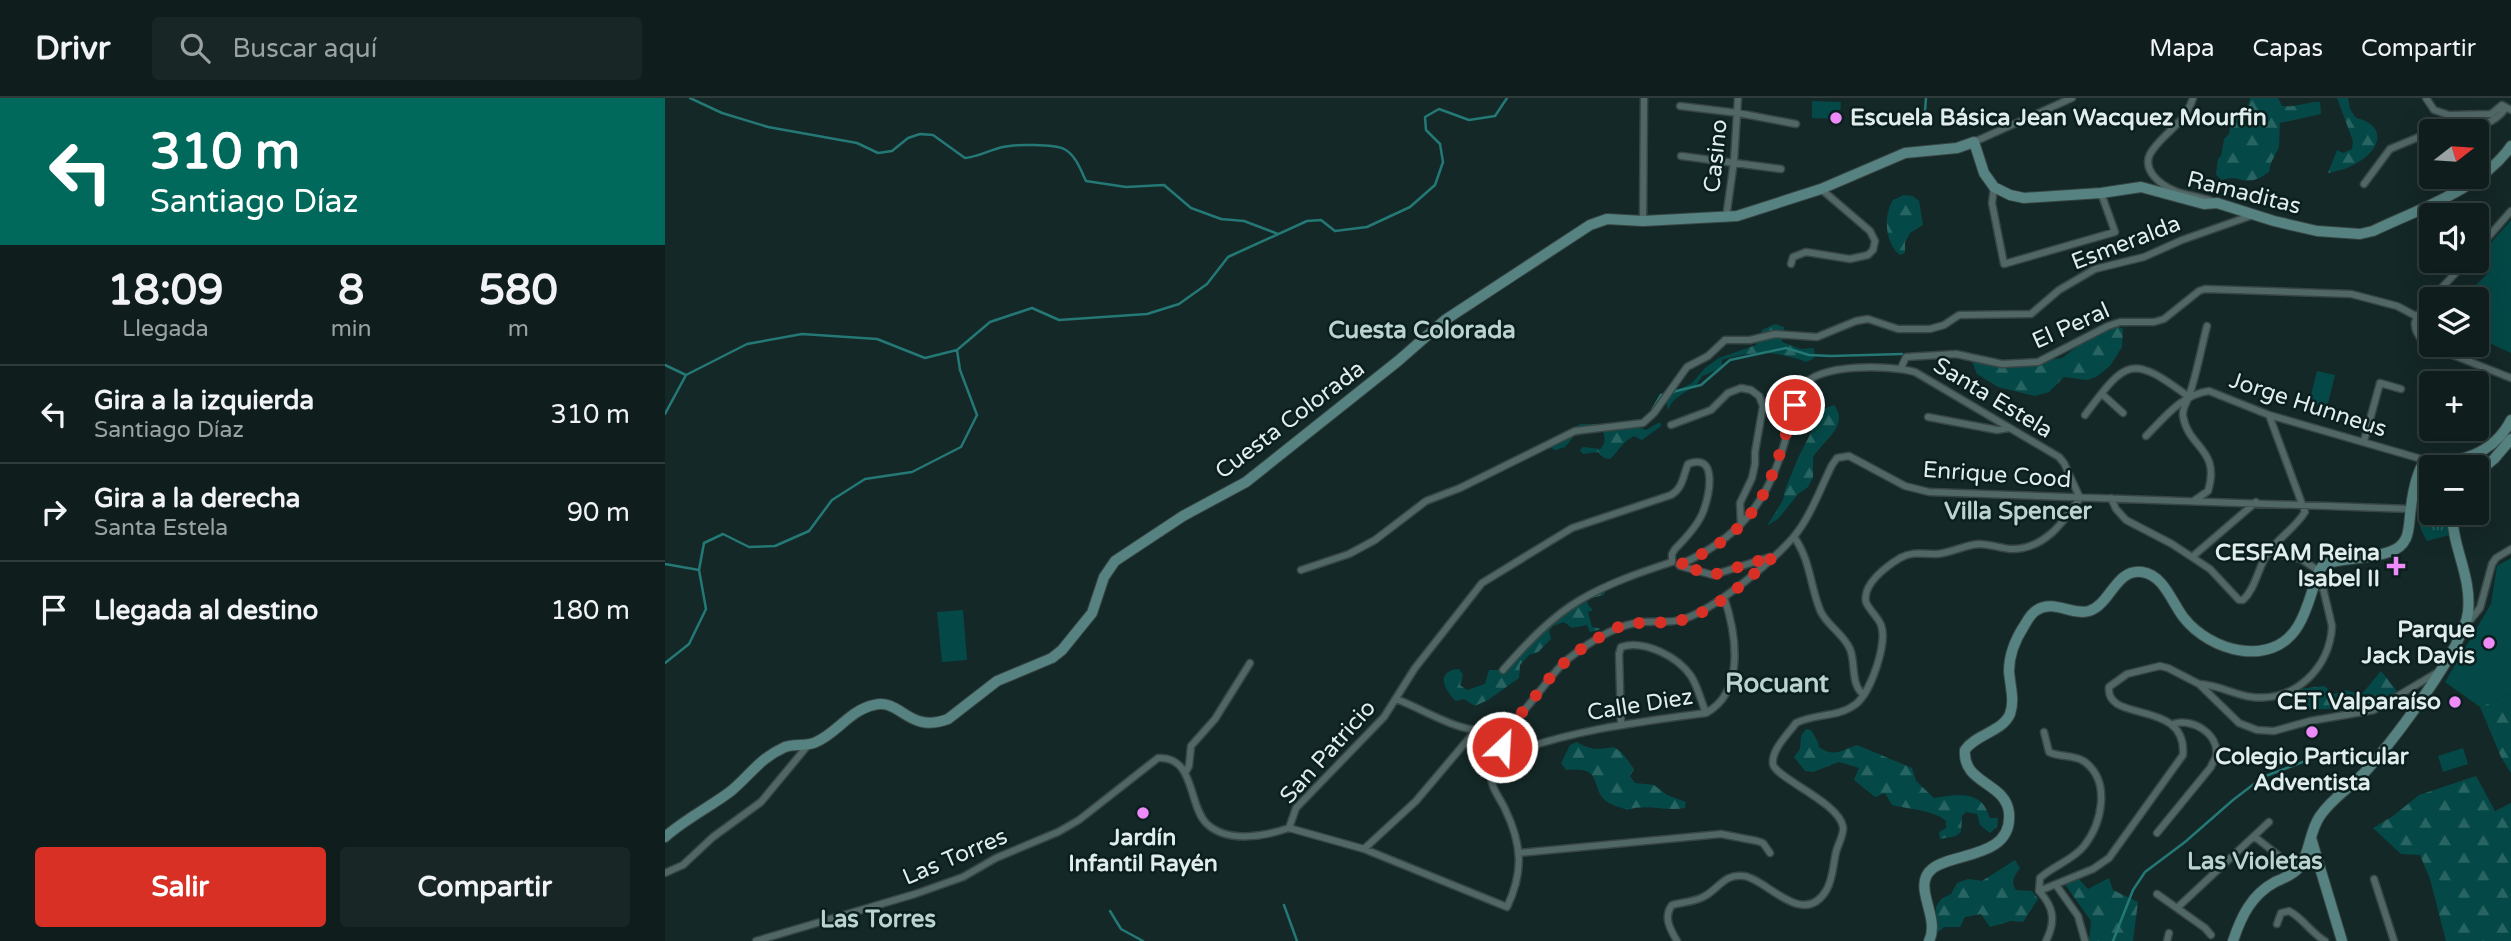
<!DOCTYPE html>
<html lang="es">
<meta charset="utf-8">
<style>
:root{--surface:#0f1e1d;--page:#182726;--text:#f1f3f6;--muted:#9ba2a4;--line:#2f3c3b;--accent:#d93025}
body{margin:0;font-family:"Varela Round",sans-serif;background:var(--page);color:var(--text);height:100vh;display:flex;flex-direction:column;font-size:26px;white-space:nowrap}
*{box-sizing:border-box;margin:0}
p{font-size:23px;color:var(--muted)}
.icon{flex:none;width:38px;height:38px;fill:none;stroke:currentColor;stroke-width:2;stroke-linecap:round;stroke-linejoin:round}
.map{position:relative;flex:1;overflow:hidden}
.side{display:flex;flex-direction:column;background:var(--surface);width:665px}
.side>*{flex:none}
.banner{background:#00695c;color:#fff;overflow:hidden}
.needle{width:46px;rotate:73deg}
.controls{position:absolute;left:1754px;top:21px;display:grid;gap:14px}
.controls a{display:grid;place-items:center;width:70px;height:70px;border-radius:7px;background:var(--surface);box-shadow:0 7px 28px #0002,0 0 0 2px var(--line);font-size:35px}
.pin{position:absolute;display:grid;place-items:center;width:60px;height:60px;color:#fff;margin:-30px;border:4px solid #fff;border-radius:50%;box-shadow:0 2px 7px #0007}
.me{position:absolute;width:77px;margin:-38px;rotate:25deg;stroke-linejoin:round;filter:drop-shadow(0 0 5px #0008)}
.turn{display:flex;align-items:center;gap:24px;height:147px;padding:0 35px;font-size:32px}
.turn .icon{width:91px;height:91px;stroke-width:2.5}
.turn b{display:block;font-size:49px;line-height:60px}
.eta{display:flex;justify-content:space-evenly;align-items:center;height:119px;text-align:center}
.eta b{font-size:42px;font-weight:700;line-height:49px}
.cta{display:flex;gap:14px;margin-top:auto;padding:14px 35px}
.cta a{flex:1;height:80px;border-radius:7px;background:var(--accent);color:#fff;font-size:28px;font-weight:700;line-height:80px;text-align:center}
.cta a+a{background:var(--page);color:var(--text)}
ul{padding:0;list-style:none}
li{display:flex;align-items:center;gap:21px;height:98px;padding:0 35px;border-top:2px solid var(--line)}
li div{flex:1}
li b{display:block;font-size:26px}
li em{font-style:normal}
header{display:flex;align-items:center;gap:42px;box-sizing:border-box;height:98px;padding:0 35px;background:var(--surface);border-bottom:2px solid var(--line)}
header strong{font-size:33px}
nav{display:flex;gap:38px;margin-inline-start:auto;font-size:24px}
.search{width:490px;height:63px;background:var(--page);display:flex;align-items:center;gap:18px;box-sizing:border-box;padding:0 24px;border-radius:7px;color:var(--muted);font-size:26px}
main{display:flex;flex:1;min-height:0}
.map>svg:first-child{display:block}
</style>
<header>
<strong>Drivr</strong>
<div class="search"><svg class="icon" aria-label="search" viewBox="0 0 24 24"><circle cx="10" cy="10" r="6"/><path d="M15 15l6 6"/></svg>Buscar aquí</div>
<nav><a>Mapa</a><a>Capas</a><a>Compartir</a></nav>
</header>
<main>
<section class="side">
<div class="banner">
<div class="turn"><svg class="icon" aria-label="left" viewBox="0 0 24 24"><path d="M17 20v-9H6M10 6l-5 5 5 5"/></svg><div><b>310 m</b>Santiago Díaz</div></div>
</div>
<div class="eta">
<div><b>18:09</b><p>Llegada</p></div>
<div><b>8</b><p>min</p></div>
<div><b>580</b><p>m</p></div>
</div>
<ul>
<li><svg class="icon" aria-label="left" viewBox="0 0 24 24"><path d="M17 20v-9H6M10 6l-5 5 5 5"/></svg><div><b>Gira a la izquierda</b><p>Santiago Díaz</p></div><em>310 m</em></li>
<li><svg class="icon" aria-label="right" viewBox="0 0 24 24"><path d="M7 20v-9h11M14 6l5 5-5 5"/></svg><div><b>Gira a la derecha</b><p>Santa Estela</p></div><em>90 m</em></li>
<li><svg class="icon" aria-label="arrive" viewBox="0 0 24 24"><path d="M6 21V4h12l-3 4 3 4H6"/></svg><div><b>Llegada al destino</b></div><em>180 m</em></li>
</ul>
<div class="cta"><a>Salir</a><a>Compartir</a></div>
</section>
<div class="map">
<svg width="1846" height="843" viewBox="0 0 1846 843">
<defs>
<pattern id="forest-firs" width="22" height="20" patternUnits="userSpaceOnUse" patternTransform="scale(1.75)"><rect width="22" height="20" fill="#044947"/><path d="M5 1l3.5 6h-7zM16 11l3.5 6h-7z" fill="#286462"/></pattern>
<pattern id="park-tufts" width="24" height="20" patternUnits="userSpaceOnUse" patternTransform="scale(1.75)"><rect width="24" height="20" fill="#044947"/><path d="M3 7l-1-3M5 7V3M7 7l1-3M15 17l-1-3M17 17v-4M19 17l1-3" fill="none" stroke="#286462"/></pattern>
</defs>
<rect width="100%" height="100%" fill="#142827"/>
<path fill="#044947" d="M1147 3 1176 4 1175 21 1147 20Z
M1846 122V255L1811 239V201H1797L1824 174 1812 160Z
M1652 273 1670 277 1662 309 1644 305Z
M1846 460V596L1815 609 1780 584 1826 506 1832 468Z
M298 512 302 562 277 564 272 514Z
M1798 650 1803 666 1778 674 1773 658Z"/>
<path fill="url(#forest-firs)" d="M1585 0H1613L1617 8C1630 10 1642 3 1655 4L1656 16 1615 25 1614 49 1606 65 1604 74C1579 92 1578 75 1556 82L1551 76 1553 61 1556 58 1559 41 1564 36 1565 29 1569 22 1583 10Z
M1672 0H1683L1685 11 1691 20C1724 28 1715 53 1690 66 1682 71 1672 73 1663 75L1672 52 1678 55 1687 51 1688 43Z
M1239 97 1248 98 1254 103 1258 127 1245 135 1240 144V155L1235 157C1220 145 1218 118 1228 102Z
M1110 226 1119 229 1117 244 1136 251 1148 250 1150 254 1148 261 1141 264C1112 252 1087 253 1057 262V270L1037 278C1029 296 1011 292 1003 312L1001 304 1009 294 1027 285 1040 270 1054 260 1091 247 1097 232Z
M1450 227 1458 231 1457 249 1445 268 1431 279 1422 282 1399 279 1384 294 1370 298 1333 289 1312 276 1306 261 1340 267 1397 260 1418 244Z
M1169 307C1185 327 1158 343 1148 359V379L1143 389 1133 396 1114 420 1102 428 1118 402 1120 392 1133 360 1158 311Z
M995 324 996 328 977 342 969 338C957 344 954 353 945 361L939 360 933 354 918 356 915 352 918 349 935 351C941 345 940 340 938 333L909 338 900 349 890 352 883 348 915 326H964L981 332Z
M937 488 942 489 939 497 922 501 923 507 928 512 923 514 927 529 936 531 925 534 922 527 907 530 899 524 888 528 884 533 886 541 873 554 864 557 855 567 854 580 823 602 810 608 799 601 791 603C780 593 769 573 794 571L798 577 795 587 802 592 820 586 824 572H838C868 539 895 505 937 488Z
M1716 573 1732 593C1705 611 1673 611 1641 611L1635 591 1659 588 1669 596 1681 592 1696 597Z
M1846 596V675L1836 659 1815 609Z
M1141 631 1146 632 1153 644 1154 649C1169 660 1177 652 1192 647L1247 670 1251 683 1269 700C1284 698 1310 692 1320 709 1322 712 1323 716 1325 720H1333L1332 729 1325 735 1315 727 1312 716 1301 714 1297 718 1296 734 1291 738 1275 741 1274 734 1281 730V723C1269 712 1243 711 1227 707L1220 695 1210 699 1189 682 1194 670 1174 664 1148 674 1140 673 1129 659 1135 651 1136 638Z
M912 644C924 652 934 652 948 649 959 654 962 662 969 671L965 678 970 685 989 687 1002 697 1021 704 1020 710C1000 714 982 705 962 712 956 709 947 708 941 703 924 689 940 668 901 672L896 665 905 647Z
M1811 678 1830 713 1846 705V843H1781L1765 781 1755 757 1736 756 1708 730 1728 718 1754 697Z
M1350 762 1355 770C1350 777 1345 784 1351 792L1367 793 1373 801 1358 824 1346 823 1325 829 1316 816 1300 819 1295 829H1279L1272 835 1271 809 1276 801 1286 796 1292 785 1303 781 1317 783Z
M1412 779 1423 791 1444 780 1448 792 1473 804 1468 843H1424L1426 823 1399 785Z"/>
<path fill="url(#park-tufts)" d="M1766 372V415H1785L1789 436 1762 443C1748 420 1747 392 1766 372Z"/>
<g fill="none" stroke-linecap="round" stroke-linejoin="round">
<path stroke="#247876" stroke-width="2.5" d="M25 0 57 15 103 29 192 45 213 55 227 53 243 40 255 36 268 37 300 60C314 59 324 52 338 49 350 46 389 46 399 51 411 57 416 73 421 83L461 89 499 87 526 110 556 121 579 123 613 136
M1260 13 1261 0
M0 267 21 277 82 246 137 236 212 241 260 260 292 252
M1007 294 1036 287 1065 262 1121 250 1144 257 1166 258 1237 256
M986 314 996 297 1001 296
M0 316 21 277
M0 466 34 472
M0 565 24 546 41 511 34 472 39 445 58 436 84 449 110 448 144 433 167 402 200 381 247 374 296 349 312 317 295 272 292 252 325 224 367 210 394 222 482 216 514 206 542 186 563 159 642 123 656 122 670 133 702 129 745 109 770 87 778 64 775 46 761 32 760 19 774 11 804 22 830 18 842 0
M619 807 632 843
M445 813 456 831 478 843
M1448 843 1468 792 1480 774 1520 744 1568 702 1598 679 1643 662 1689 656"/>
<defs>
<path id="street" d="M1528 0C1519 28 1496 36 1485 56 1477 73 1496 87 1510 93 1521 97 1534 99 1547 103
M1761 0 1769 12 1784 17 1826 16 1837 7 1846 12
M1015 8 1073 15 1131 26
M1767 33C1795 20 1820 38 1840 11
M1309 44 1407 0
M1016 58 1116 71
M1699 86 1725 51 1766 34
M1329 89 1327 105 1339 166 1450 134 1436 95
M1061 120 1069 63 1073 0
M978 123 979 0
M1811 153 1846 113
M1126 166 1128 159 1141 154 1185 161 1203 157 1208 152 1210 143 1205 133 1156 91
M1766 201 1802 163
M1766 202C1750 220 1742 226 1760 246L1846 280
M1236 270 1241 259 1291 256 1337 266 1373 264 1443 228 1455 224H1489L1499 221 1534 193 1540 191 1686 196 1732 208 1751 218
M1437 296 1458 315
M1420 317C1462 261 1466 256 1524 299
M1263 319 1332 332 1344 330
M1006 327 1046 312 1063 295 1076 290 1086 292 1094 298 1098 308 1090 354V366L1087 380 1075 405 1076 426
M1481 338C1500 319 1516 297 1544 293L1604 317 1760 362
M1699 343 1715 285 1736 291
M1446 400 1451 411 1461 422 1507 446 1545 471 1574 502H1578C1589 492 1592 475 1599 462 1609 442 1629 432 1640 414L1604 317
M1530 402 1543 393C1556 351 1523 350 1518 318 1517 310 1522 305 1524 298 1532 275 1536 251 1542 228
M1129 439C1145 461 1145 487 1155 512 1161 527 1178 535 1185 551 1191 565 1185 587 1199 597
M1527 459 1591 404
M1014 467C1073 441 1103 405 1120 343 1124 328 1129 299 1138 288 1155 265 1224 267 1250 274L1394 359 1399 365 1415 400
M1015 468 1048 477 1105 459
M636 472 684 456 710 442 761 403 795 390 910 333 978 325 989 315 1022 269 1043 258 1060 242H1085L1110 236 1152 239 1191 223 1203 221 1233 231H1265L1279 227 1294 217 1366 216 1394 192 1430 171 1479 159 1517 142 1588 117
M1802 526 1815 510 1827 466 1831 460 1846 451
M838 572C861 546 886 519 915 502 944 485 976 474 1007 464
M1535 586C1554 587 1569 597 1587 599 1630 604 1665 570 1667 528L1654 473 1636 461 1604 454
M731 601C764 613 800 641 837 630 856 625 884 576 903 561 923 545 951 526 978 524 990 523 1003 525 1015 522 1046 515 1120 455 1136 429 1149 410 1157 387 1167 367L1172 360 1184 358 1240 388 1264 394 1746 411
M956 626 954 556 956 549C979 541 1013 559 1026 578 1033 589 1036 603 1041 615
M834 656 841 657C906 632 973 624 1041 615 1081 593 1071 535 1059 499
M520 675 524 668 526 648 550 621 585 565
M624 730 631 710 719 619 750 570 817 485 907 430 1006 397C1018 390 1018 378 1023 366 1054 354 1044 398 1038 414 1033 427 1020 441 1010 451L1007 456V464
M624 730 699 751 842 809C859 774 857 746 840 711 835 700 825 689 826 676 826 661 840 651 839 630
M1492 735 1546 669C1547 665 1550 662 1551 658 1555 636 1526 619 1508 626
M1590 739 1618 761 1635 768
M699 751 751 703 811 632
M854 755 1056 736 1092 743 1098 745 1105 755
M0 775 18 767 48 739 96 704 144 646
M1709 781 1729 843
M1391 787 1413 818 1420 843
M1374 793 1428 771 1444 760 1518 657C1522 600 1440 626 1444 589L1462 576 1495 568 1503 570 1534 586 1574 625 1592 632 1609 633 1645 623 1709 612 1773 574
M1374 793 1375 780C1388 768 1408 762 1419 748 1437 725 1446 684 1420 664 1409 656 1395 660 1384 654L1379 634
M1374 793C1389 809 1391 823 1381 843
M1492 796 1540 830 1546 837
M1512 810 1604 724
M1612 826 1616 815 1624 813C1638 820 1646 835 1660 843
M91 843 250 796 298 779 331 760 393 734 414 722 493 660C530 658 523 706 541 725 562 746 600 738 624 730
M1012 843C1005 831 998 819 1007 807 1017 804 1029 804 1038 799 1053 792 1059 775 1079 778 1102 781 1139 832 1162 791 1168 780 1168 767 1171 754 1173 746 1179 737 1178 729 1174 704 1110 680 1108 666 1106 652 1123 636 1131 625 1150 615 1173 620 1191 606 1206 594 1223 544 1216 527 1213 519 1204 512 1201 504 1197 486 1222 468 1235 460 1248 453 1258 456 1272 456 1286 455 1299 447 1314 446 1324 446 1335 450 1345 451 1379 452 1398 425 1415 400
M1502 843 1504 835"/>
<path id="secondary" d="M1811 376 1829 361 1846 341
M0 739C20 721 45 709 66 693 85 677 95 660 120 649 130 645 141 649 151 644 172 635 185 612 209 607 236 600 243 636 283 621L332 583 387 560 397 552 427 515 439 479 450 463 518 418 581 384 733 263 780 222 925 127 942 121 978 123 1072 118 1156 91 1240 55 1292 50 1309 44 1319 75 1329 89 1345 97 1359 100 1436 95 1476 89 1539 106 1552 105 1609 123 1652 133 1695 136 1708 133C1754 111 1816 91 1846 48
M1646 740 1677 843
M1264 843C1276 819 1246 788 1267 771 1287 754 1348 761 1344 715 1341 684 1297 686 1300 652 1311 636 1337 634 1345 616 1350 602 1345 588 1344 573 1344 557 1350 542 1359 528 1362 523 1366 515 1372 512 1388 501 1408 518 1424 513 1445 507 1451 470 1477 474 1499 477 1507 505 1519 520 1545 553 1607 571 1633 528 1643 512 1647 491 1654 473L1659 466C1680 460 1703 461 1724 454 1747 447 1743 428 1746 409 1748 393 1751 376 1760 362 1795 367 1829 355 1846 322
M1568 843C1576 819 1586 797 1610 784 1619 780 1630 776 1636 767 1645 752 1645 732 1655 718 1667 700 1686 689 1701 673 1727 644 1799 550 1803 514 1807 478 1787 449 1787 415"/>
</defs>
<use href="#street" stroke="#374645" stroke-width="9"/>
<use href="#secondary" stroke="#374645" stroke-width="12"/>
<use href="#street" stroke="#516766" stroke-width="6"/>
<use href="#secondary" stroke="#568381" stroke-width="10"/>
</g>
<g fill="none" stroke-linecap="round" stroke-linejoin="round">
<path stroke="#d93025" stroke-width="12" stroke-dasharray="0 21.6" d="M837 649 839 630C859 617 873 593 889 575 905 557 928 542 949 531 969 521 991 527 1012 523 1047 517 1083 481 1109 458L1048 477 1014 467C1099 430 1104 388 1130 307"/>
</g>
<g fill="#ee8bf8" stroke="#0a1f1e" stroke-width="2.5">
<circle cx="1171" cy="20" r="7"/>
<path d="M1727.5 457.5h7v7h7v7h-7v7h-7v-7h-7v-7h7z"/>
<circle cx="1824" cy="545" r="7"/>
<circle cx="1790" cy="604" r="7"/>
<circle cx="1647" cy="634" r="7"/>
<circle cx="478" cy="715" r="7"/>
</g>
<g text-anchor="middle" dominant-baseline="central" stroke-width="5" stroke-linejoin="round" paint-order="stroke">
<g font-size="23" font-weight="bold" fill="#e1edec" stroke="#0a1f1e" text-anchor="end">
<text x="1185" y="20" text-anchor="start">Escuela Básica Jean Wacquez Mourfin</text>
<text x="1715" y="455">CESFAM Reina<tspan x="1715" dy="26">Isabel II</tspan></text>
<text x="1810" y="532">Parque<tspan x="1810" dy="26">Jack Davis</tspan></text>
<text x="1776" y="604">CET Valparaíso</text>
<text x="1647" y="659" text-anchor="middle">Colegio Particular<tspan x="1647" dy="26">Adventista</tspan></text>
<text x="478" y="740" text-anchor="middle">Jardín<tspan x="478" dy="26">Infantil Rayén</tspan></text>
</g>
<g font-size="23" fill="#e1edec" stroke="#0a1f1e">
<text transform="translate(1051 58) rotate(-84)">Casino</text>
<text transform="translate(1579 95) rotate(14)">Ramaditas</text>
<text transform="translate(1461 145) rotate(-21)">Esmeralda</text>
<text transform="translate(1406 228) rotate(-24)">El Peral</text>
<text transform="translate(1328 300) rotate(31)">Santa Estela</text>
<text transform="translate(1643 307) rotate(18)">Jorge Hunneus</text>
<text transform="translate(625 322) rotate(-37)">Cuesta Colorada</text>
<text transform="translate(1332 377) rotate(4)">Enrique Cood</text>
<text transform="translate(975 607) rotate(-9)">Calle Diez</text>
<text transform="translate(663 654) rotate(-48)">San Patricio</text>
<text transform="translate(290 759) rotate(-23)">Las Torres</text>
</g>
<g font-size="24" font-weight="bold" fill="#bad2d0" stroke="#0a1f1e">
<text x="757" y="232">Cuesta Colorada</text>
<text x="1353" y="413">Villa Spencer</text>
<text x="1590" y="763">Las Violetas</text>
<text x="213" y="821">Las Torres</text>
</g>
<g font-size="26" font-weight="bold" fill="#bad2d0" stroke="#0a1f1e">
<text x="1112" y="585">Rocuant</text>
</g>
</g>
</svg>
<div class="controls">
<a><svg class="needle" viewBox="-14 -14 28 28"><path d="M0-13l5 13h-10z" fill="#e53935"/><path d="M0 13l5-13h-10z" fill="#9ba2a4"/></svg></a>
<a><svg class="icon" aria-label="sound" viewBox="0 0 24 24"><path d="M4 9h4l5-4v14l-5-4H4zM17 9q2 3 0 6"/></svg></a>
<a><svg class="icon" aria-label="layers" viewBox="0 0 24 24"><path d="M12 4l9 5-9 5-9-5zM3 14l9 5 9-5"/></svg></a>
<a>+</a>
<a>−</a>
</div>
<div class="pin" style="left:1130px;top:307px;background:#d93025"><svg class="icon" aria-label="arrive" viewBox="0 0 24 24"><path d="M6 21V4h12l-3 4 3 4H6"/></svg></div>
<svg class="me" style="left:837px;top:649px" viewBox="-20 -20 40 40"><circle r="17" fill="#d93025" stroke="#fff" stroke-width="3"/><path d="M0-11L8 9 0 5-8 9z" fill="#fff"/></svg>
</div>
</main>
